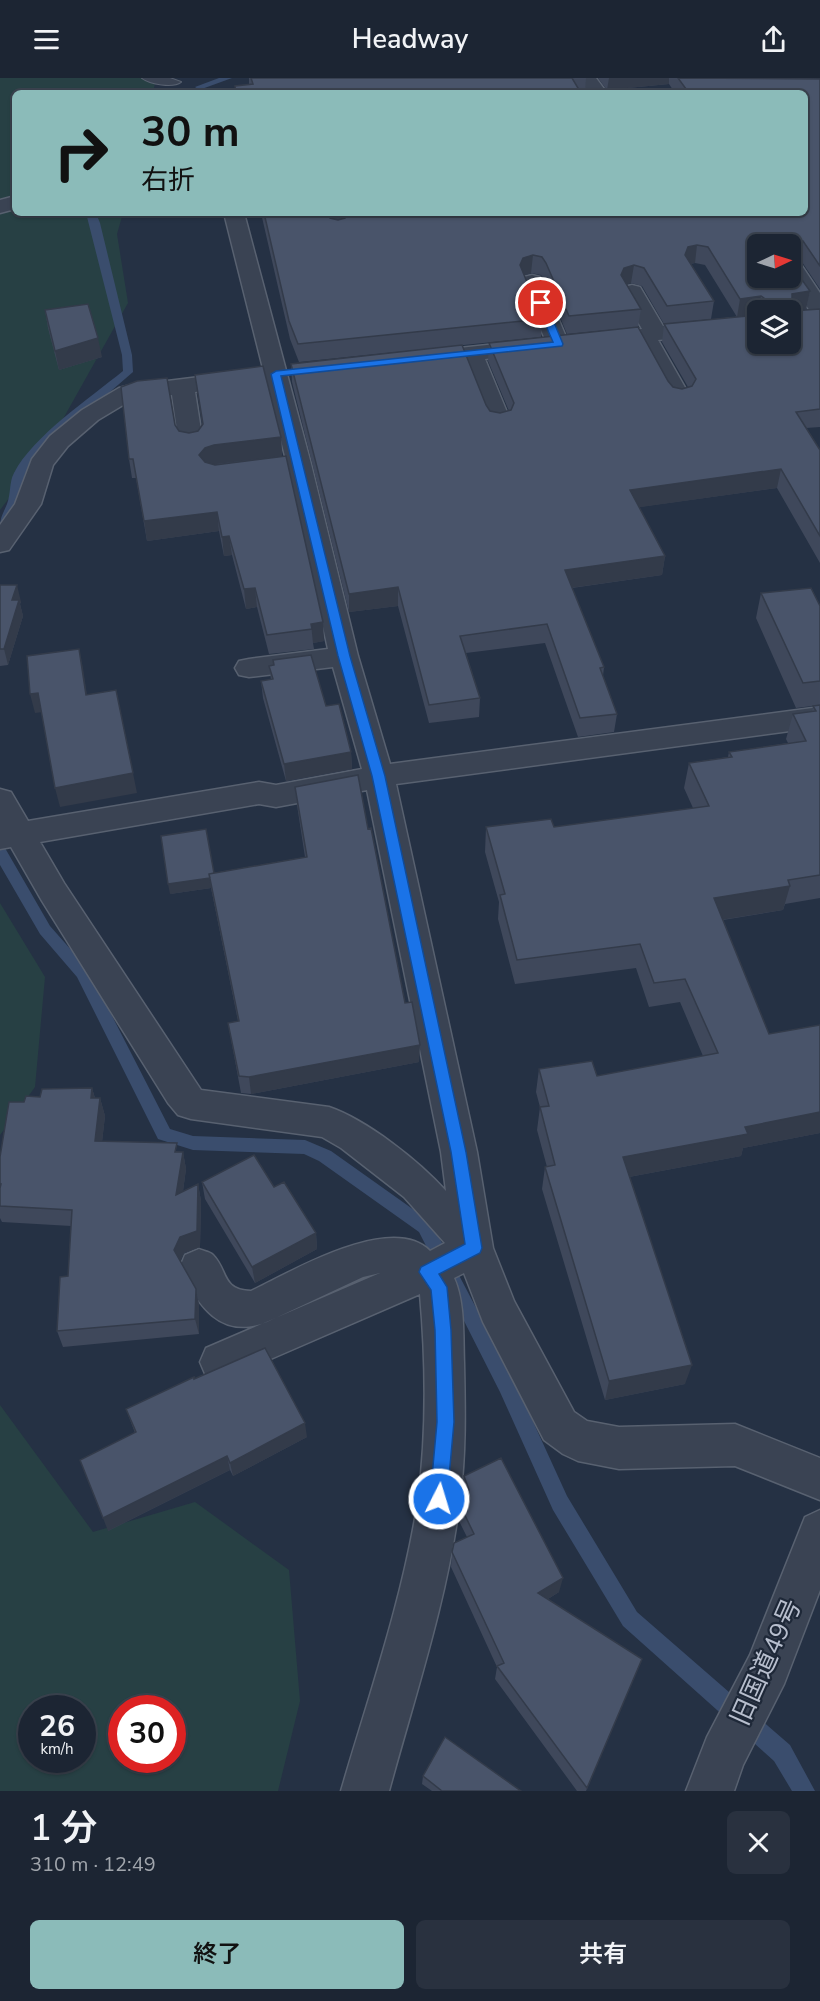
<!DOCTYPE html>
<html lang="ja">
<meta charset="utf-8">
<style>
:root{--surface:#1c2533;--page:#29313f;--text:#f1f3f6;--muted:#a0a5ac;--line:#3a424e;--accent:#8bbbb9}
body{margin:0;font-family:"Nunito Sans","Noto Sans JP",sans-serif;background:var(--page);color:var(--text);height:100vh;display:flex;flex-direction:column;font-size:22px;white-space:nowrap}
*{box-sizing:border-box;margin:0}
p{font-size:20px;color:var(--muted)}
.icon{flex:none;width:33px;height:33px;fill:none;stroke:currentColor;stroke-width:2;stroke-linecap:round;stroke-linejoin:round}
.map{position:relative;height:1713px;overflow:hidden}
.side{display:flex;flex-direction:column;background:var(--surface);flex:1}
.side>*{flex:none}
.guide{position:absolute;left:12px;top:12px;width:796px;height:126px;border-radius:9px;box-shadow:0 2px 4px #0004,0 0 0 2px var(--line);background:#8bbbb9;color:#111;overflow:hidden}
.needle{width:39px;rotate:86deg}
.fabs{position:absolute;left:747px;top:156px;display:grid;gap:12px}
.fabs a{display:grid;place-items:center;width:54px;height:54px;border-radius:9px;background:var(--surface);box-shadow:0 2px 4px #0004,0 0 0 2px var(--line);font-size:30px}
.speed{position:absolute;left:18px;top:1617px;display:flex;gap:12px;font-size:30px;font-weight:700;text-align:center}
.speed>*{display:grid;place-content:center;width:78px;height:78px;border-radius:50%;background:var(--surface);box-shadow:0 2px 4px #0004,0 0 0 2px var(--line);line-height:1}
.speed small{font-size:15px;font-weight:400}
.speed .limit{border:9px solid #d22;background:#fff;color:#111}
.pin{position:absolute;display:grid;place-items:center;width:51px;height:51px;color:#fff;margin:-26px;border:3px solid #fff;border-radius:50%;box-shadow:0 2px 6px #0007}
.me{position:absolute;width:66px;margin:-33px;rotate:5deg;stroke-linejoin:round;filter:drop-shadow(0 0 4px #0008)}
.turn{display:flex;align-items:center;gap:21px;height:126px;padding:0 30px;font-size:27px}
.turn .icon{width:78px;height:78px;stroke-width:2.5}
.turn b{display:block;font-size:42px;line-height:51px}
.round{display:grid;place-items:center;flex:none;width:63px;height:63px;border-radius:9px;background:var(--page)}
.overview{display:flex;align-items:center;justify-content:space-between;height:102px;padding:0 30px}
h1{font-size:36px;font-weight:600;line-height:45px}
.button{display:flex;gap:12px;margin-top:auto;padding:12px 30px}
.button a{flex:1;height:69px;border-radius:9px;background:var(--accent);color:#111;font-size:24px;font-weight:600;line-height:69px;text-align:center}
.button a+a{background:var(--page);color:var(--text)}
header{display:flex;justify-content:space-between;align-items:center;height:78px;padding:0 30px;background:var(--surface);font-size:27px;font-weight:600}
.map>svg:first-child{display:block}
</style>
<header><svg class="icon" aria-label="menu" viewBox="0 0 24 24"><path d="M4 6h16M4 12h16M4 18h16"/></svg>Headway<svg class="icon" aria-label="share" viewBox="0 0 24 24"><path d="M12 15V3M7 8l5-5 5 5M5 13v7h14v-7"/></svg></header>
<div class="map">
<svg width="820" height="1713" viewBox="0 0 820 1713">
<rect width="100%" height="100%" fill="#253144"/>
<path fill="#274044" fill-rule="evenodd" d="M0 0H156L153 15H15V135H123L117 156 128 225 45 373 0 432Z
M0 825 45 899 35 1009 0 1057Z
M0 1327 93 1454 195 1424 289 1492 300 1623 278 1713H0ZM32 1630H82V1682H32ZM122 1630H172V1682H122Z"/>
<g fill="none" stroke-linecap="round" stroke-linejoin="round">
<path fill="#3a4d6d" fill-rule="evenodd" d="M219 0H232L199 12 195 9Z
M86 135H96L100 145 132 277 133 294 37 377 25 396 19 426 4 452 0 453C0 439 2 438 7 426 11 416 9 404 14 395 33 358 90 320 123 293L122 277Z
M0 769 5 770 50 848 88 891 170 1051 193 1058 305 1062 331 1073 431 1144 514 1302 567 1418 637 1534 790 1667 815 1713H792L774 1683 623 1548 553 1432 500 1314 419 1154 319 1083 304 1076 193 1072 158 1061 77 899 40 856 0 787Z"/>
<defs>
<path id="service" d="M142 0H170L181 4C173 10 150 6 142 0Z"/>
<path id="minor" d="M578 0H596L607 15H589Z
M224 135H244L311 386 358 578 390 686 820 629V649L396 706 477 1074 493 1170 514 1223 574 1334 587 1343 619 1349 735 1346 820 1380V1422L735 1388 619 1391 578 1383 563 1376 544 1362 483 1244 464 1195 454 1200C465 1224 463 1258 464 1285 465 1330 466 1376 460 1421 448 1520 415 1617 389 1713H341C369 1617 403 1521 418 1422 427 1354 426 1284 420 1216L220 1303 206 1298 200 1284 206 1270 380 1195 363 1199 267 1244C220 1262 197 1227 180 1189L185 1177 199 1171C203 1173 210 1174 213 1177 228 1192 221 1212 251 1213 291 1194 391 1134 430 1173L445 1165 404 1119 341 1070 322 1059 191 1041 178 1037 168 1025 42 823 11 769 0 771V711L11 714 28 743 259 704 276 707 362 691 333 589 249 599 239 597 235 590 239 583 249 581 328 571 287 386ZM367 712 441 1074 446 1113C419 1083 367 1042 329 1029L201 1012 64 805 40 764 259 726 276 729Z
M323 135H343L348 151 345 155 338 157 331 155Z
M790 181 798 182 820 215V238L812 236 788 200H790Z
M532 197 540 199 543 204 569 266 566 271 558 273 550 271 547 266 521 204 524 199Z
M632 207 640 209 663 248 758 238V252L658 262 691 320 687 325 679 327 671 325 637 265 598 269 590 267 587 262 590 257 642 251 621 214 624 209Z
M532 262 540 264 543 269 540 274 485 281 511 344 508 349 499 351 490 349 487 344 463 283 422 288 414 286 410 281 414 276 422 274Z
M240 294 248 296 252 301 248 306 195 314 203 365 200 370 191 372 182 370 179 365 172 317 133 321 98 342 68 368 53 387 41 426 9 472 0 474V447L15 426 32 381 50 358 82 332 119 310 127 308Z"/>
<path id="tertiary" d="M15 118V131L0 135V122Z
M820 1432V1512L784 1606 743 1687 734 1713H686L707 1659 750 1577 805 1439Z"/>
</defs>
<use href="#service" stroke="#586170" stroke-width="2"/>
<use href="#minor" stroke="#586170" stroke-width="3"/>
<use href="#tertiary" stroke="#586170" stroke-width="3"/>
<use href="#service" fill="#3a4353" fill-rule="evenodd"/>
<use href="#minor" fill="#3a4353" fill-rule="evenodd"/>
<use href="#tertiary" fill="#3a4353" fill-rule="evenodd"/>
</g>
<path fill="#3f485b" d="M249 0 310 1 586 0 585 14H581V15H235V8L249 7Z
M598 0H796L820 1V211L800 181 790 180V166H758L810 213 806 231 796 232 820 231V349L806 350 820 372V485L777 410 639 429 665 478 662 497 572 510 604 589 603 598 617 636 614 654 578 659 545 565 466 575 480 620 479 639 429 645 398 528 349 534 292 304 291 286 486 327 490 333 500 335 509 333 488 283 489 265 668 303 673 309 682 311 688 309 662 264 664 246 758 237 790 232H758V236L737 239 705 187 695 185 690 186 714 223 711 241 664 246 642 208 631 205 626 206 641 231 638 249 567 256 545 203 541 197 531 195 524 197 542 241 541 259 299 284 290 261 261 135H328L330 140 338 142 345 140 346 139 345 135H806V15H675L669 6 607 12Z
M45 232 102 279 59 292 48 250Z
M195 297 281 359 282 378 214 387 324 563 313 565 314 571 269 576 257 529 246 531 232 477 224 478 219 453 147 463 136 400H132L129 381 175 347 179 353 189 355 198 353 202 346Z
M0 507 21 524 20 526 23 538 8 587 0 588Z
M761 515 820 528V820L785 826 783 832 723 842 769 956 820 947V1055L743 1070 741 1078 629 1099 685 1306 605 1322 542 1111 545 1089H547L537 1052 540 1029 536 1014 539 991 597 998 703 978 680 924 649 929 636 890 515 906 498 841 499 824 485 774 486 749H554L693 730 684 710 689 685 728 679 729 674 788 665 786 661 793 636 812 634 813 628 820 627 796 630 756 540Z
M273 582 326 628 351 674 352 691 286 703 263 620 261 603 271 602 269 588 273 587Z
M295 709 405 925 419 984 251 1016 241 1015 228 945 238 943 211 810 170 816 214 795 305 779 297 727Z
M92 1010 95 1020H100L105 1038 102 1064 183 1074 186 1091 183 1113 198 1106 201 1123 200 1169 184 1175 180 1183 196 1211 199 1227V1256L63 1269 57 1253 68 1198 71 1148 2 1144 0 1140V1079L24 1024Z
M202 1104 274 1109 316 1155 317 1171 255 1205 205 1121Z
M194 1299 195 1301 307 1359 233 1398 230 1392 108 1453 135 1355 126 1331Z
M464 1398 559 1514 548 1521 642 1581 586 1713H577L495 1601 497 1589 451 1489 452 1474 467 1459 459 1443 460 1427 463 1415Z
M423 1698 521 1713H432L422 1706Z"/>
<path fill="#333b4a" d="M609 0H669V6L607 12Z
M697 167 695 185 685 187V177L688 169Z
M533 177 531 195 522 198 520 187 523 180Z
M634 187 631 205 622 208 621 197 624 190Z
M810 213 806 231 790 233 792 216Z
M761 218 758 236 737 239 740 221Z
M98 260 102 279 59 292 55 273Z
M281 359 282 378 216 386 207 389 199 377 205 370 214 367Z
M781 391 777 410 627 431 630 412Z
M217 434 219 453 147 463 144 443Z
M229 458 232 477 224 478 222 459Z
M665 478 662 497 563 511 565 492Z
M17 507 21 524 20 526 23 538 8 587 4 571 12 522Z
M398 509V528L349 534V516Z
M255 510 257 529 246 531 244 511Z
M323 544 324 563 313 565 311 546Z
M79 571 83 590 90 637 86 617Z
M38 615 43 634 35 635 30 616Z
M351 674 352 691 286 703 284 686Z
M133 695 137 715 60 729 55 710Z
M210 800 211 810 170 816 168 806Z
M790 808 783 832 708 844 714 820Z
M420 967 419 984 251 1016 249 999Z
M92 1010 97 1028 91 1020Z
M100 1020 105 1038 100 1081 95 1063Z
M820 1034V1055L743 1070 741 1078 618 1101 623 1079 745 1049Z
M183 1074 186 1091 180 1134 176 1117Z
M198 1106 201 1123 200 1169 184 1175 178 1188 174 1172Z
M316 1155 317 1171 255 1205 252 1189Z
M196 1211 199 1227V1256L195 1241Z
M692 1287 685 1306 605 1322 609 1303Z
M305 1345 307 1359 233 1398 230 1385Z
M227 1378 230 1392 108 1453 103 1440Z
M563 1500 559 1514 535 1529 538 1515Z"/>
<path fill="#49546a" stroke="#333b4a" stroke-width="1.5" d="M251 0H572L581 15H236L235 8 253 6Z
M678 0 820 1V188L803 163 792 162 790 175V166H758V200H790V185L810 213 792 216V233L820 231V331L796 334 820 372V458L781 391 630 412 665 478 565 492 604 589 600 590 617 636 580 640 547 546 460 558 480 620 429 627 398 509 349 516 291 286 462 267 486 327 490 333 500 335 511 332 514 325 489 265 638 249 668 303 673 309 682 311 692 308 696 301 664 246 758 237V266H790V232H762L764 220 761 218 740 221 708 169 697 167 688 169 685 177 714 223 667 228 644 190 634 187 624 190 621 197 641 231 569 238 546 185 542 179 533 177 523 180 520 187 542 241 298 266 289 243 264 135H328L330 140 338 142 345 140 349 135H806V15H689Z
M88 226 98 260 55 273 45 232Z
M263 288 281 359 214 367 205 370 199 377 205 384 215 387 286 378 323 544 311 546 312 551 267 557 255 510 244 511 229 458 222 459 217 434 144 443 133 381H129L121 309 137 303 167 300 175 347 179 353 189 355 198 353 203 346 195 297Z
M0 507H17L12 522H19L4 571H0Z
M811 510 820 528V603L803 605 761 515Z
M79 571 86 617 116 612 133 695 55 710 38 615 30 616 27 578Z
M311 577 326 628 339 626 351 674 284 686 261 603 273 601 269 588 274 587 273 582Z
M820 627V797L788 802 790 808 714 820 769 956 820 947V1034L745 1049 748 1056 623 1079 692 1287 609 1303 545 1089 555 1087 540 1029 549 1028 539 991 592 983 597 998 718 975 685 901 654 905 640 866 517 882 500 817 505 816 486 749 551 741 554 749 709 728 689 685 732 679 729 674 806 663 793 636 816 633 813 628Z
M358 697 368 751 371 750 405 925 412 924 420 967 249 999 239 998 228 945 239 943 209 796 307 779 295 709Z
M206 751 214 795 209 796 210 800 168 806 161 758Z
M92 1010 91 1020H100L95 1063 177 1065 175 1074H183L176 1117 198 1106 197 1153 180 1159 174 1172 196 1211 195 1241 57 1253 60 1199 68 1198 72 1132 0 1128V1110L1 1106H0V1079L9 1024H24L26 1018 40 1019 42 1011Z
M254 1077 274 1109 284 1104 316 1155 252 1189 202 1104Z
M265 1270 305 1345 230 1385 227 1378 103 1440 80 1382 136 1354 126 1331 194 1299V1301Z
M501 1380 563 1500 538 1515 642 1581 587 1710 497 1588 504 1585 452 1474 454 1465 474 1456 460 1427 462 1416 469 1412 464 1398Z
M445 1659 521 1713H442L423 1698Z"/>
<path fill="#1a73e8" stroke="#114b97" stroke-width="1.5" d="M541 222 546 225 563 266 562 268 281 298 350 578 385 698 466 1074 482 1170 480 1175 439 1196 447 1209 451 1252 454 1344 447 1421 445 1427 439 1430 432 1427 430 1421 437 1344 435 1252 431 1212 419 1194 421 1189 465 1166 451 1074 372 698 338 578 271 296 276 293 553 264 536 225Z"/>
<g text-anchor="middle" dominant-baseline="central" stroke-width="4.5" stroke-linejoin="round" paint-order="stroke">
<g font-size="26" fill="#b7becd" stroke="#1e2838">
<text transform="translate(766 1584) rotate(-66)">旧国道49号</text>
</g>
</g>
</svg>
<div class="fabs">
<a><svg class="needle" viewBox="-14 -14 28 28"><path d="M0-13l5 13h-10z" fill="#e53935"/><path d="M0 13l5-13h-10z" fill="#a0a5ac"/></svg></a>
<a><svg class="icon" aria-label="layers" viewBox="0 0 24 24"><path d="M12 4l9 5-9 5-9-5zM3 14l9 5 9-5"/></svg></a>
</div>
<div class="speed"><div>26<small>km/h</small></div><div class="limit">30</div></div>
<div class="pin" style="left:541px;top:225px;background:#d93025"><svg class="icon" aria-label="arrive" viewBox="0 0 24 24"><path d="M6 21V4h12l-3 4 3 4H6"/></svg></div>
<svg class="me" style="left:439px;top:1421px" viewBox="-20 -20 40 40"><circle r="17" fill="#1a73e8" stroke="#fff" stroke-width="3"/><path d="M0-11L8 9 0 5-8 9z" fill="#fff"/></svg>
<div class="guide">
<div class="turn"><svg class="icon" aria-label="right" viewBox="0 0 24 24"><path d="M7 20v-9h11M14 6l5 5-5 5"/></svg><div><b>30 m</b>右折</div></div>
</div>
</div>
<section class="side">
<div class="overview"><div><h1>1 分</h1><p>310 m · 12:49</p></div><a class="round"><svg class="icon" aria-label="close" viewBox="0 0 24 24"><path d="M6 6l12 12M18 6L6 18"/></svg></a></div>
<div class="button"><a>終了</a><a>共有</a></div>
</section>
